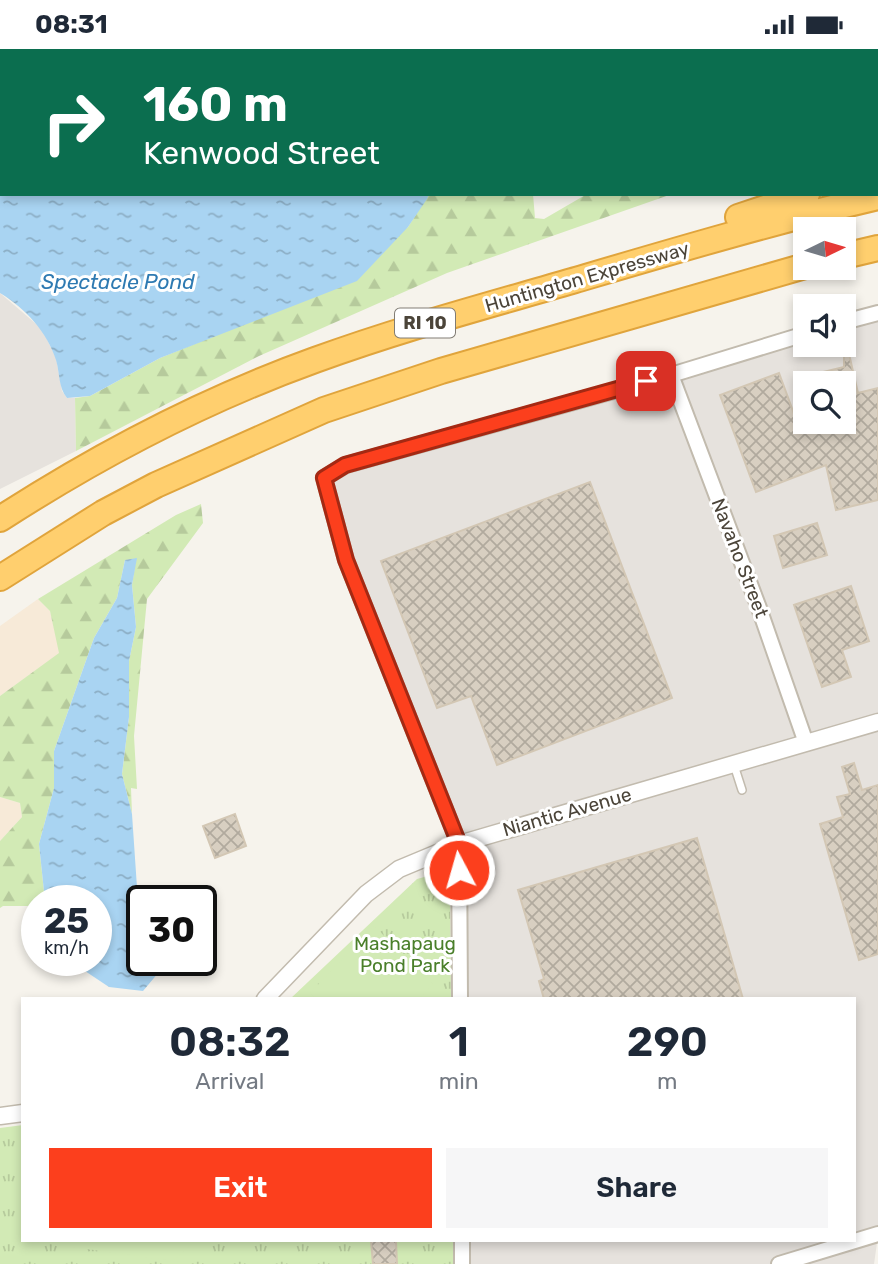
<!DOCTYPE html>
<style>
:root{--surface:#fff;--page:#f6f6f7;--text:#1f2937;--muted:#747a83;--accent:#fc3f1d}
body{margin:0;font-family:Rubik,sans-serif;background:var(--page);color:var(--text);height:100vh;display:flex;flex-direction:column;font-size:26px;white-space:nowrap}
*{box-sizing:border-box;margin:0}
p{font-size:23px;color:var(--muted)}
.icon{flex:none;width:38px;height:38px;fill:none;stroke:currentColor;stroke-width:2;stroke-linecap:round;stroke-linejoin:round}
.map{position:relative;flex:1;overflow:hidden}
.sheet{position:absolute;left:21px;top:948px;width:835px;height:245px;display:flex;flex-direction:column;background:var(--surface);border-radius:0px;box-shadow:0 4px 10px #0003}
.sheet>*{flex:none}
.top-card{position:absolute;left:0px;top:0px;width:878px;height:147px;box-shadow:0 4px 10px #0003;background:#0b6e4f;color:#fff;overflow:hidden}
.needle{width:46px;rotate:85deg}
.controls{position:absolute;left:793px;top:168px;display:grid;gap:14px}
.controls a{display:grid;place-items:center;width:63px;height:63px;border-radius:0px;background:var(--surface);box-shadow:0 4px 10px #0003;font-size:35px}
.speed{position:absolute;left:21px;top:836px;display:flex;gap:14px;font-size:35px;font-weight:700;text-align:center}
.speed>*{display:grid;place-content:center;width:91px;height:91px;border-radius:50%;background:var(--surface);box-shadow:0 4px 10px #0003;line-height:1}
.speed small{font-size:18px;font-weight:400}
.speed .limit{border:4px solid #111;border-radius:10px;background:#fff;color:#111}
.pin{position:absolute;display:grid;place-items:center;width:60px;height:60px;color:#fff;margin:-30px;border-radius:14px;box-shadow:0 4px 10px #0006}
.me{position:absolute;width:77px;margin:-38px;rotate:354deg;stroke-linejoin:round;filter:drop-shadow(0 0 5px #0008)}
.turn{display:flex;align-items:center;gap:24px;height:147px;padding:0 28px;font-size:32px}
.turn .icon{width:91px;height:91px;stroke-width:2.5}
.turn b{display:block;font-size:49px;line-height:60px}
.eta{display:flex;justify-content:space-evenly;align-items:center;height:119px;text-align:center}
.eta b{font-size:42px;font-weight:600;line-height:49px}
.cta{display:flex;gap:14px;margin-top:auto;padding:14px 28px}
.cta a{flex:1;height:80px;border-radius:0px;background:var(--accent);color:#fff;font-size:28px;font-weight:600;line-height:80px;text-align:center}
.cta a+a{background:var(--page);color:var(--text)}
.status{display:flex;justify-content:space-between;align-items:center;height:49px;padding:0 35px;background:var(--surface);direction:ltr}
.status svg{height:19px;fill:currentColor}
.map>svg:first-child{display:block}
</style>
<div class="status"><b>08:31</b><svg viewBox="0 0 49 12"><path d="M0 12V9h3v3zM5 12V6h3v6zM10 12V3h3v9zM15 12V0h3v12zM26 1h20v11H26zM47 4h2v5h-2z"/></svg></div>
<div class="map">
<svg width="878" height="1215" viewBox="0 0 878 1215">
<defs>
<pattern id="forest-firs" width="22" height="20" patternUnits="userSpaceOnUse" patternTransform="scale(1.75)"><rect width="22" height="20" fill="#d2eab5"/><path d="M5 1l3.5 6h-7zM16 11l3.5 6h-7z" fill="#b6ca9c"/></pattern>
<pattern id="park-tufts" width="24" height="20" patternUnits="userSpaceOnUse" patternTransform="scale(1.75)"><rect width="24" height="20" fill="#d2eab5"/><path d="M3 7l-1-3M5 7V3M7 7l1-3M15 17l-1-3M17 17v-4M19 17l1-3" fill="none" stroke="#b6ca9c"/></pattern>
<pattern id="water-ripples" width="26" height="14" patternUnits="userSpaceOnUse" patternTransform="scale(1.75)"><rect width="26" height="14" fill="#a9d4f2"/><path d="M2 4q2-2 4 0t4 0M15 11q2-2 4 0t4 0" fill="none" stroke="#8caec5"/></pattern>
<pattern id="building-cross-hatch" width="8" height="8" patternUnits="userSpaceOnUse" patternTransform="scale(1.75)"><rect width="8" height="8" fill="#d8cfc1"/><path d="M0 0l8 8M0 8l8-8" fill="none" stroke="#b1aa9e"/></pattern>
</defs>
<rect width="100%" height="100%" fill="#f6f3ec"/>
<path fill="#f7ead8" d="M38 550 50 562 60 604 0 647V577Z
M0 748 20 754 22 768 0 792Z"/>
<path fill="#e6e2dd" fill-rule="evenodd" d="M0 244 42 280 56 309 62 342 67 349H75L76 402 0 440Z
M878 265V1187L874 1215H465L464 1192H854V950H462L461 800 332 459V423L805 287V296H844V275ZM805 334H844V373H805Z"/>
<path fill="url(#forest-firs)" d="M429 145H533L535 169 544 170 587 145H672L447 224 259 307 76 402 75 349 90 347 160 309 256 270 408 178Z
M201 455 203 474 147 550 134 687 137 740 131 739 132 765 122 725 129 668V612L136 578 132 536 136 510 125 511 117 549 94 589 54 702V739L39 795 45 852H37V857H3L0 859V792L22 768 20 754 0 748V647L59 604 50 562 38 550 176 466Z"/>
<path fill="url(#park-tufts)" d="M450 821 451 950H290L417 830Z
M23 1076V1192H453L454 1215H0V1079Z"/>
<path fill="#d2eab5" d="M374 877 433 935 419 950H316L310 944Z
M29 1192H195L173 1212Z"/>
<path fill="url(#water-ripples)" d="M0 0 303 2H2V145H429L427 150 408 178 357 232 160 309 90 347 67 349C58 338 60 324 56 311 47 283 26 260 0 244Z
M137 509 132 536 136 578 129 612V668L122 725 132 765 142 912H157L159 923 143 942 109 938 70 912H96V852H45L39 795 54 739V702L94 589 117 549 125 511Z"/>
<path fill="url(#building-cross-hatch)" stroke="#d3c7b4" stroke-width="2" d="M849 305 858 344 878 339V451L836 461 826 416 756 443 720 346 779 324 797 373H844V334H798V329L844 318V306Z
M590 433 672 649 497 716 471 647 437 659 381 512Z
M817 474 827 506 783 519 774 487Z
M851 537 869 592 842 601 851 628 822 638 794 556Z
M854 714 862 741 878 736V905L859 911 820 775 843 768 837 748 850 745 842 718Z
M235 765 246 797 215 809 203 777Z
M697 789 743 950H544L539 932 544 930 518 841Z
M371 1192H396L397 1215H373Z"/>
<g fill="none" stroke-linecap="round" stroke-linejoin="round">
<defs>
<path id="service" d="M734 716 742 741"/>
<path id="minor" d="M844 273 878 264
M671 326 759 559 806 694
M460 950 459 795 346 511 324 429 346 416 671 326 805 285
M462 1192V1215
M779 1215 878 1185"/>
<path id="tertiary" d="M265 950 366 845 399 820 459 795 878 673
M0 1067 23 1064"/>
<path id="motorway" d="M877 123 878 122
M738 168 807 145
M844 207 878 199
M0 470C99 406 204 351 315 311 400 280 486 257 572 232 674 202 775 172 878 148
M0 529 103 464 156 436 324 361 441 322 805 217"/>
</defs>
<use href="#service" stroke="#c2bbae" stroke-width="10"/>
<use href="#minor" stroke="#c2bbae" stroke-width="18"/>
<use href="#tertiary" stroke="#c2bbae" stroke-width="19"/>
<use href="#motorway" stroke="#e0a43c" stroke-width="28"/>
<use href="#service" stroke="#fff" stroke-width="7"/>
<use href="#minor" stroke="#fff" stroke-width="14"/>
<use href="#tertiary" stroke="#fff" stroke-width="16"/>
<use href="#motorway" stroke="#ffcf6e" stroke-width="24"/>
</g>
<g fill="none" stroke-linecap="round" stroke-linejoin="round">
<defs>
<path id="route" d="M459 821V795L346 511 324 429 345 416 646 332"/>
</defs>
<use href="#route" stroke="#a42913" stroke-width="18"/>
<use href="#route" stroke="#fc3f1d" stroke-width="12"/>
</g>
<g text-anchor="middle" dominant-baseline="central" stroke-width="6" stroke-linejoin="round" paint-order="stroke">
<rect fill="#fff" stroke="#817c74" stroke-width="2" x="395" y="259.5" width="60" height="29" rx="5"/>
<g font-size="18" font-weight="bold" fill="#4b4439">
<text x="425" y="274">RI 10</text>
</g>
<g font-size="19" fill="#4b4439" stroke="#fff">
<text transform="translate(587 228) rotate(-16)">Huntington Expressway</text>
<text transform="translate(740 509) rotate(69)">Navaho Street</text>
<text transform="translate(567 763) rotate(-16)">Niantic Avenue</text>
</g>
<g font-size="19" fill="#4a7f2a" stroke="#fff">
<text x="405" y="894">Mashapaug<tspan x="405" dy="22">Pond Park</tspan></text>
</g>
<g font-size="21" font-style="italic" fill="#2e7ab2" stroke="#fff">
<text x="118" y="232">Spectacle Pond</text>
</g>
</g>
</svg>
<div class="controls">
<a><svg class="needle" viewBox="-14 -14 28 28"><path d="M0-13l5 13h-10z" fill="#e53935"/><path d="M0 13l5-13h-10z" fill="#747a83"/></svg></a>
<a><svg class="icon" aria-label="sound" viewBox="0 0 24 24"><path d="M4 9h4l5-4v14l-5-4H4zM17 9q2 3 0 6"/></svg></a>
<a><svg class="icon" aria-label="search" viewBox="0 0 24 24"><circle cx="10" cy="10" r="6"/><path d="M15 15l6 6"/></svg></a>
</div>
<div class="speed"><div>25<small>km/h</small></div><div class="limit">30</div></div>
<div class="pin" style="left:646px;top:332px;background:#d93025"><svg class="icon" aria-label="arrive" viewBox="0 0 24 24"><path d="M6 21V4h12l-3 4 3 4H6"/></svg></div>
<svg class="me" style="left:459px;top:821px" viewBox="-20 -20 40 40"><circle r="17" fill="#fc3f1d" stroke="#fff" stroke-width="3"/><path d="M0-11L8 9 0 5-8 9z" fill="#fff"/></svg>
<div class="top-card">
<div class="turn"><svg class="icon" aria-label="right" viewBox="0 0 24 24"><path d="M7 20v-9h11M14 6l5 5-5 5"/></svg><div><b>160 m</b>Kenwood Street</div></div>
</div>
<section class="sheet">
<div class="eta">
<div><b>08:32</b><p>Arrival</p></div>
<div><b>1</b><p>min</p></div>
<div><b>290</b><p>m</p></div>
</div>
<div class="cta"><a>Exit</a><a>Share</a></div>
</section>
</div>
